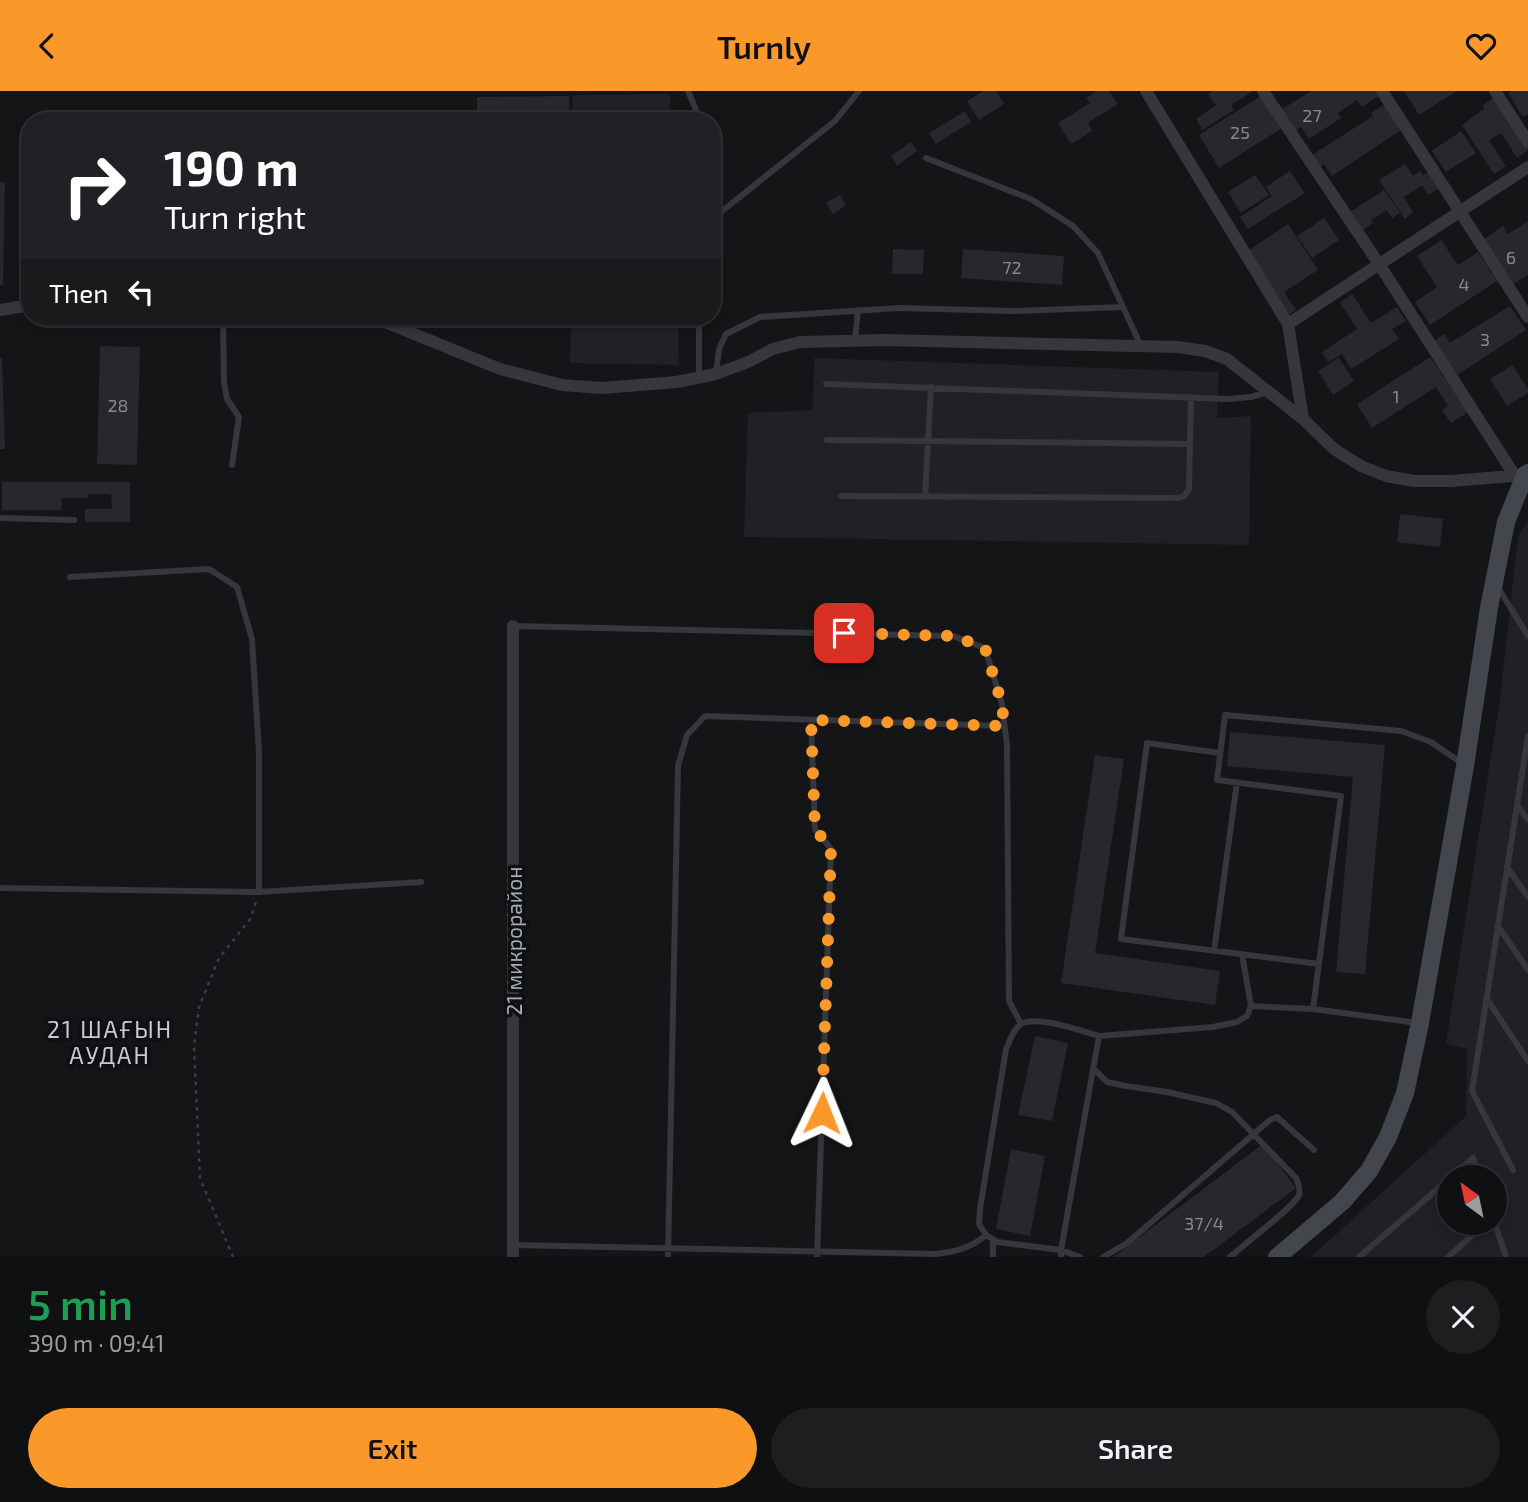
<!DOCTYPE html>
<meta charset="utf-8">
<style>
:root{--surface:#0f1011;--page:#1d1e1f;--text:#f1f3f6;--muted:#9b9d9f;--line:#2f3031;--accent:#fa9829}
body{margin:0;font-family:"Exo 2",sans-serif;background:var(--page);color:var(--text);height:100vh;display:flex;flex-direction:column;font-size:26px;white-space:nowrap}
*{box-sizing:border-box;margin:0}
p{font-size:23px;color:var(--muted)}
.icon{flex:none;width:38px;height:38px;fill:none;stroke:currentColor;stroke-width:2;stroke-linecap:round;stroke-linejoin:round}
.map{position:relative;height:1166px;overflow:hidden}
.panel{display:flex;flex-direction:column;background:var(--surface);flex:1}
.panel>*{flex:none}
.guide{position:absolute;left:21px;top:21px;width:700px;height:214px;border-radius:28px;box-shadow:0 4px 10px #0003,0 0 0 2px var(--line);background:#202124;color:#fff;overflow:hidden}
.needle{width:46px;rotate:327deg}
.fabs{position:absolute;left:1437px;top:1074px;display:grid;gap:14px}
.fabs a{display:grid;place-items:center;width:70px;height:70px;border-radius:50%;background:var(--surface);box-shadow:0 4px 10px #0003,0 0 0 2px var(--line);font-size:35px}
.pin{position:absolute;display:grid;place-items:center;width:60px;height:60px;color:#fff;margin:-30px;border-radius:14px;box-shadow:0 4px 10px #0006}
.me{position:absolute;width:77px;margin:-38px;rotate:2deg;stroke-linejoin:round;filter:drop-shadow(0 0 5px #0008)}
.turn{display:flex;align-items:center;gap:24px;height:147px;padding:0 28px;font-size:32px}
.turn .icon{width:91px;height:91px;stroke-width:2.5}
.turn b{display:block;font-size:49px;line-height:60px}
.then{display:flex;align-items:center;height:66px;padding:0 28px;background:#0003;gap:14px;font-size:26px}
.round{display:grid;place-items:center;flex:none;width:74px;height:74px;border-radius:37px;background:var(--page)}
.head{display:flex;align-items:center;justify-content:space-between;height:119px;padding:0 28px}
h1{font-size:42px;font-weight:600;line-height:52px;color:#1e9e55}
.button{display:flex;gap:14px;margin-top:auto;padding:14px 28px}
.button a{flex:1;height:80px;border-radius:42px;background:var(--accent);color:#111;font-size:28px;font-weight:600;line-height:80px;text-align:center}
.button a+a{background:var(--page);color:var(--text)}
header{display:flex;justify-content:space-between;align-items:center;height:91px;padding:0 28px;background:var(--accent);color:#111;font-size:32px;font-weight:600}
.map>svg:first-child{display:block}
</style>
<header><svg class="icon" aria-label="back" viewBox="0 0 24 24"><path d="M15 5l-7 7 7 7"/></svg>Turnly<svg class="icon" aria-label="heart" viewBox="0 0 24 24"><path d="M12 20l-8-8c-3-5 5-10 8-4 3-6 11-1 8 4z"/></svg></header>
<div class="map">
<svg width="1528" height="1166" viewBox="0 0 1528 1166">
<rect width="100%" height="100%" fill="#141517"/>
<path fill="#202124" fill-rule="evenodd" d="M670 3V30H572L573 4Z
M571 226H678L679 274 570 272Z
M814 267 1219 281 1217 327 1251 325 1249 454 744 446 748 322 813 319Z
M1528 430V1166H1311L1466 1025 1467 958 1446 953 1500 608 1518 445ZM1449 1087H1494V1132H1449Z"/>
<path fill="#27282b" d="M983 0H996L1004 13 979 29 967 10Z
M1097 0H1109L1118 13 1088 32 1092 40 1071 53 1058 32 1090 12 1086 7Z
M1212 0H1253L1231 14 1234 19 1202 39 1196 28 1216 14 1208 3Z
M1311 0H1376L1379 5 1362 16 1357 9 1338 22 1341 27 1309 48 1301 36 1295 40 1281 19Z
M1404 0H1457L1419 24Z
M1512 0H1528V23L1523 26 1508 2Z
M569 5V30H477V6Z
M1261 5 1282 37 1219 77 1199 44Z
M1495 6 1528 59 1517 67 1501 42 1489 49 1506 75 1494 83 1462 34 1484 18 1483 14Z
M1385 13 1401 39 1332 85 1324 73 1320 76 1312 64 1373 25 1371 22Z
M965 20 971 31 936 53 929 42Z
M1461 40 1476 62 1446 81 1432 60Z
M911 51 917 60 897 75 891 65Z
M1405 73 1413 85 1420 80 1423 84 1428 82 1438 98 1428 104 1422 94 1404 106 1413 121 1405 128 1379 89Z
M1290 80 1305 102 1248 138 1240 126 1272 105 1266 96Z
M1255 84 1269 104 1241 122 1228 101Z
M0 91H5L3 194H0Z
M1384 99 1400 122 1392 127 1387 119 1371 129 1373 132 1359 142 1350 121Z
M840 104 846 114 833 123 826 112Z
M1324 127 1339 149 1312 167 1297 145Z
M1528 130V184L1512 194 1483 149 1503 135 1508 143Z
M1288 133 1318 179 1284 201 1296 219 1285 226 1246 161Z
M1441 149 1458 174 1478 161 1497 190 1430 234 1415 211 1437 196 1417 165Z
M893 158 924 159 923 183H892Z
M963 158 1064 165 1062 194 961 187Z
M1352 203 1371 232 1397 216 1406 230 1392 238 1399 248 1351 278 1342 263 1328 271 1322 261 1357 238 1340 212Z
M1510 215 1526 239 1453 287 1431 252 1444 243 1450 252Z
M100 255 140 256 137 374 97 373Z
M1430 266 1468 321 1451 332 1442 319 1448 315 1436 296 1372 337 1357 313Z
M0 267H2L5 358H0Z
M1339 267 1354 290 1333 304 1318 280Z
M1512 274 1528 298V302L1507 315 1490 288Z
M2 391H130V431H85V418H112L111 403H88V407H62L61 419H2Z
M1400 423 1443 428 1440 456 1397 451Z
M1230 641 1385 654 1365 883 1336 881 1353 686 1227 675Z
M1095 664 1124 668 1095 862 1220 880 1215 914 1061 892Z
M1035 945 1068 952 1052 1030 1018 1024Z
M1263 1053 1296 1097 1204 1166H1113Z
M1011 1058 1045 1065 1030 1145 996 1138Z"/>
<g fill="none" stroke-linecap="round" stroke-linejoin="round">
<path stroke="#3b3e43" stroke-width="2.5" stroke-dasharray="3.5 5" stroke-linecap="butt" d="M233 1166 200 1087 194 955 199 916 219 867 251 827 256 811"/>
<path stroke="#35373c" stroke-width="6" d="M688 0 699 26V30
M926 67 1031 108 1073 135 1098 162 1141 255
M712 128 835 30 859 0
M223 226 224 291 227 308 239 326 232 374
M699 226V286
M855 249 858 219
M716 283 719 258 726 243 760 226 899 217 1013 220 1123 216
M826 293 1228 308 1251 306 1268 301
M827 349 1190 353
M841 405 1179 407 1184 405 1189 398 1191 306
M925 406 931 296
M0 427 74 429
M1497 495 1528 545
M514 535 953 545 985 557 1002 613 1007 654 1009 910 1021 933
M811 629 815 738 831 758 817 1166
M1220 662 1147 652 1121 848 1319 873
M1517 714 1528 729
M1507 776 1528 806
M0 797 259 801V661L252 548 237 496 209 478 70 486
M259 801 421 791
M1498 835 1528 879
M1214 860 1237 691
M1242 863 1251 915 1313 918 1418 932
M1487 908 1528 970
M1313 918 1341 705 1217 689 1225 624 1401 640 1431 651 1463 673
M1093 977 1107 991 1126 995 1167 1001 1216 1012 1232 1021 1296 1087C1298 1092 1301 1098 1299 1104 1294 1116 1243 1154 1230 1166
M1513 1079 1472 1000 1528 645
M1450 1087 1473 1067 1480 1087
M1494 1130 1506 1166
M513 1154 935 1163C955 1161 971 1157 986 1144
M668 1166 678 675 687 644 705 625 1004 635
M993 1166V1148
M1061 1166V1159L1099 945 1213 936 1237 931 1247 925 1251 915
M1080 1166 1061 1159 997 1151 986 1144 979 1133 980 1118 1006 958C1010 950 1013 938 1021 933 1037 924 1082 940 1099 945
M1103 1166 1127 1152 1270 1029 1277 1026 1314 1059
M1359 1166 1449 1088
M1448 1166 1486 1132"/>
<path stroke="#35373c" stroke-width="12" d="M1146 0 1288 233 1303 328
M1263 0 1379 173 1515 385
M1382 0 1528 226
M1495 0 1528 51
M0 219 30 214
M368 226 375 227 500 278 562 294 602 297 677 291 716 283 748 271 773 258 800 251 885 249 1178 256 1205 260 1227 268 1303 328 1334 358 1361 375 1386 385 1414 390H1451L1525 384
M1288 233 1528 76
M513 1166V535"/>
<path stroke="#43464c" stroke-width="18" d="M1277 1166 1342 1111 1369 1080 1388 1046 1405 1002 1420 932 1465 675 1489 517 1506 431 1525 384 1528 382"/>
</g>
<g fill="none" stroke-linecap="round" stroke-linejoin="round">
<path stroke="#fa9829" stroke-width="12" stroke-dasharray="0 21.6" d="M822 1022 831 758 815 738 811 629 1004 635 1002 613 985 557 954 545 844 542"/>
</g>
<g text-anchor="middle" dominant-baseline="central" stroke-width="7" stroke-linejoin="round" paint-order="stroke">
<g font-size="18" fill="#868b93">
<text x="1312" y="24">27</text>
<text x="1240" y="41">25</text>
<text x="1511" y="166">6</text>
<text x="1012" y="176">72</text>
<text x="1464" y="193">4</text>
<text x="1485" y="248">3</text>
<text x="1396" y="305">1</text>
<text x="118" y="314">28</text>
<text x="1204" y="1132">37/4</text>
</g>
<g font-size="21" fill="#a6adb7" stroke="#101012">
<text transform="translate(513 850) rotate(-90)">21 микрорайон</text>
</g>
<g font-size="23" letter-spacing="2" fill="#c7ccd3" stroke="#101012">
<text x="110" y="938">21 ШАҒЫН<tspan x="110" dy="26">АУДАН</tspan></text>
</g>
</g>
</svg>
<div class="fabs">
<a><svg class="needle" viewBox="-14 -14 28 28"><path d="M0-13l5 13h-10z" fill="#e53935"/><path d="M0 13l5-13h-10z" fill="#9b9d9f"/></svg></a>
</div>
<div class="pin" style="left:844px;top:542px;background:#d93025"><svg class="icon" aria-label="arrive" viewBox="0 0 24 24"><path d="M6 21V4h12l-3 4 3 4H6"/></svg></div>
<svg class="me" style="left:822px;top:1022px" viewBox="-20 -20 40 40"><path d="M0-17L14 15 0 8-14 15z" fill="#fa9829" stroke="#fff" stroke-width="4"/></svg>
<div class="guide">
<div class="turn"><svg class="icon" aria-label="right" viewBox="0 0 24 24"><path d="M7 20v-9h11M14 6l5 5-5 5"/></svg><div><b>190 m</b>Turn right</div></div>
<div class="then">Then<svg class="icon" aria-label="left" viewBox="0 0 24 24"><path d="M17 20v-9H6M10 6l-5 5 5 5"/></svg></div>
</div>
</div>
<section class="panel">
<div class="head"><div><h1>5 min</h1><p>390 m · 09:41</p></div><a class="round"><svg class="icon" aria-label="close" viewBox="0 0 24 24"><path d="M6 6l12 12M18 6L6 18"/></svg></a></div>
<div class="button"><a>Exit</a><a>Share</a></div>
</section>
